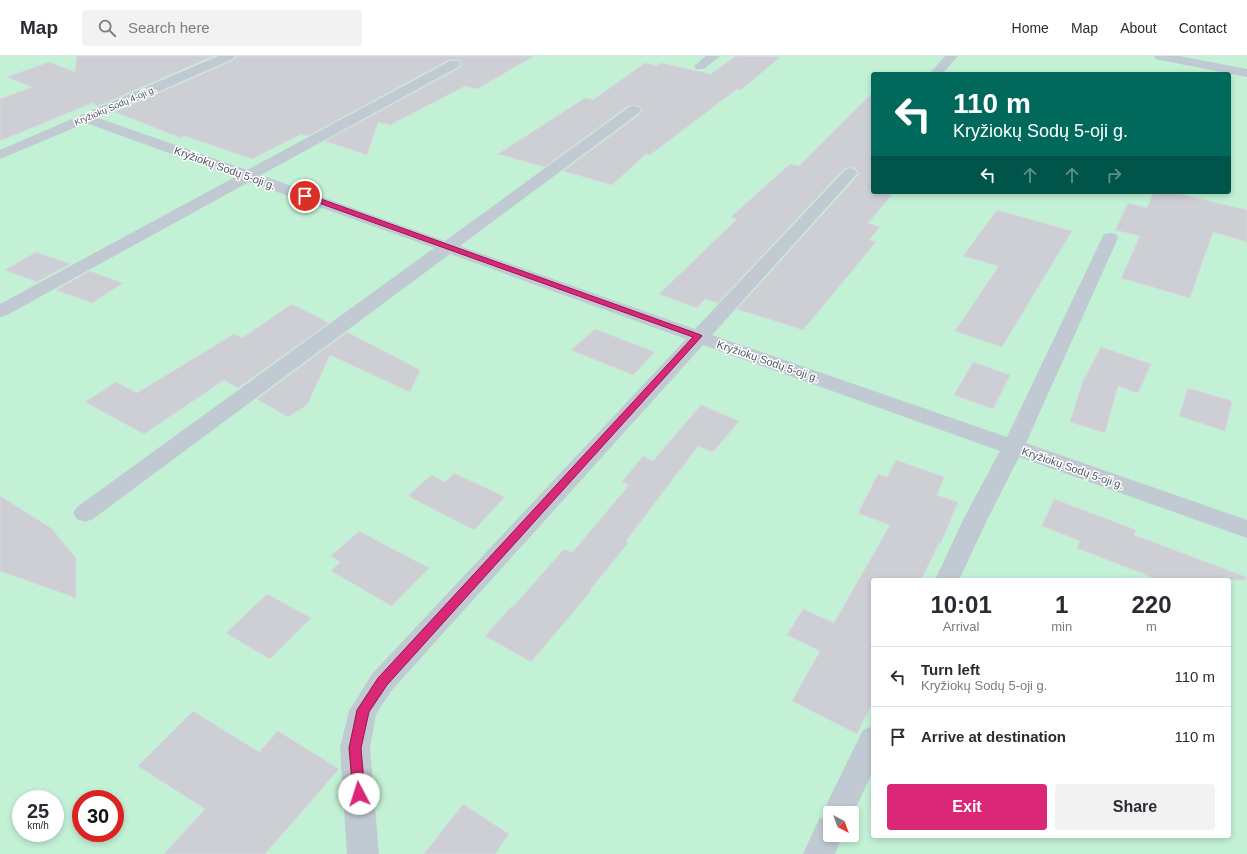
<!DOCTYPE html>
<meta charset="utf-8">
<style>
:root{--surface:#fff;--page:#f2f2f3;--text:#2b2b33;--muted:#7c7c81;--line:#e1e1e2;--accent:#db2777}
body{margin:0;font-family:Arial,sans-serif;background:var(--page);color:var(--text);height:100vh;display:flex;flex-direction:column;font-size:15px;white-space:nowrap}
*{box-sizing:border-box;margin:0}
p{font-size:13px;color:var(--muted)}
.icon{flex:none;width:22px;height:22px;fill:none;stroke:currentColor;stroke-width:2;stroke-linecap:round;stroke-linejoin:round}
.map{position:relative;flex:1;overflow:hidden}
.sheet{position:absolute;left:871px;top:522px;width:360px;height:260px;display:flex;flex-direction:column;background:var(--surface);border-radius:4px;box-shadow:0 2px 6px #0003}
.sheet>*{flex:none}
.guide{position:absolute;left:871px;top:16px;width:360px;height:122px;border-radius:4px;box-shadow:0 2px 6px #0003;background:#00695c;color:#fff;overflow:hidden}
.needle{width:26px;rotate:139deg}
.fabs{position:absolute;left:823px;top:750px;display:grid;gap:8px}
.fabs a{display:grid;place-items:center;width:36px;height:36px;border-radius:4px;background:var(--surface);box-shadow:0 2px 6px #0003;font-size:20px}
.speed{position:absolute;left:12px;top:734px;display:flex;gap:8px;font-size:20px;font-weight:700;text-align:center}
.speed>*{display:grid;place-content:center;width:52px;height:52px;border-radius:50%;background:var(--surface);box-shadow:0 2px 6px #0003;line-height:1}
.speed small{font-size:10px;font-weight:400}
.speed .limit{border:6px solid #d22;background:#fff;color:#111}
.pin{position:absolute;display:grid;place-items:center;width:34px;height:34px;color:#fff;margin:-17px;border:2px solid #fff;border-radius:50%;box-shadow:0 1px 4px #0007}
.me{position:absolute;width:44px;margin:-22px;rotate:355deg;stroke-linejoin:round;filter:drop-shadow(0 0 3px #0008)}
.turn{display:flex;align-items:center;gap:14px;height:84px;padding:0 16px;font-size:18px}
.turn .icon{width:52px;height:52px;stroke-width:2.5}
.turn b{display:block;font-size:28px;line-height:34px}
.lanes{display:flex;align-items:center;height:38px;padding:0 16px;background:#0003;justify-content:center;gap:20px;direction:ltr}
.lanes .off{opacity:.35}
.eta{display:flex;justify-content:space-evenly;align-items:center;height:68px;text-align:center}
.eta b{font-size:24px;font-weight:700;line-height:28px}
.action{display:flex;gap:8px;margin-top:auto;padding:8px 16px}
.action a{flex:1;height:46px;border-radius:4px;background:var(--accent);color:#fff;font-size:16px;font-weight:700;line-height:46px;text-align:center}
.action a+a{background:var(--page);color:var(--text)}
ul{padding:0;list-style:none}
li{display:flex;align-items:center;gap:12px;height:60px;padding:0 16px;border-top:1px solid var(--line)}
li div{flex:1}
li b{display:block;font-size:15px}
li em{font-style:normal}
header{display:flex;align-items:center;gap:24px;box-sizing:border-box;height:56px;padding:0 20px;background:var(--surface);border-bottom:1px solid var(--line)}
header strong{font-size:19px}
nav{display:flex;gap:22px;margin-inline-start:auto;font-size:14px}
.search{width:280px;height:36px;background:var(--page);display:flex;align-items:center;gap:10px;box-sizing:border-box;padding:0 14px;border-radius:4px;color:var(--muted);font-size:15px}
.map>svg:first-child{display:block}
</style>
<header>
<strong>Map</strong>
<div class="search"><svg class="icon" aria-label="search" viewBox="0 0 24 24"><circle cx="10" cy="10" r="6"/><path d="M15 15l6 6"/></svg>Search here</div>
<nav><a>Home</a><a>Map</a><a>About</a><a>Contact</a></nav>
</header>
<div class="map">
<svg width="1247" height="798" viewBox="0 0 1247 798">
<rect width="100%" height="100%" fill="#f5f3f3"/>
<path fill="#c3f1d5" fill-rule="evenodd" d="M0 0H1247V798H0ZM873 18H1229V136H873ZM873 524H1229V780H873ZM21 743H55V777H21ZM81 743H115V777H81ZM830 757H852V779H830Z"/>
<path fill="#cdcfd5" stroke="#d7d9de" d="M77 0H214L98 50 92 47 0 85V43L32 31 7 21 49 6 75 16Z
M236 0H534L477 33 465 30 390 69 378 66 367 99 325 85 459 12 461 9 459 4H449L308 80 301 78 252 103 185 80 181 82 115 56 234 4Z
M736 0 780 1 741 34 737 33 650 99 646 98 612 129 563 115 640 58 642 53 639 50H628L545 111 498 98 585 42 593 44 645 7 657 10 661 7 711 18Z
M873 36V136H894L868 167 880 171 869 184 876 186 803 274 737 253 859 118 856 113 851 111 844 113 718 247 705 243 697 252 659 238 737 163 731 161 790 108 799 110Z
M1154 136H1172L1247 154V186L1213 176 1190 242 1121 222 1140 180 1115 174 1128 147 1147 152Z
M997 154 1072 175 1002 291 955 275 999 210 963 200Z
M36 196 70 208 37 226 5 214Z
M90 215 123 227 92 247 56 234Z
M292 248 329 267 238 332 224 324 144 378 85 346 116 326 137 337 234 278 242 282Z
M595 273 655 296 633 319 571 294Z
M347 276 420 314 410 336 330 299 307 349 288 361 257 343Z
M1101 291 1151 308 1138 337 1118 330 1105 377 1070 366 1083 325Z
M973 306 1010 319 993 353 954 339Z
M1188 332 1232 345 1225 375 1179 360Z
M701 349 739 365 713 396 698 390 626 485 628 487 590 534 591 535 531 606 485 580 512 550 513 551 564 493 572 497 629 429 622 426 643 400 653 405Z
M896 404 944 421 937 439 958 446 941 487H939L921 524H873V645L857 678 792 645 820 595 787 579 803 553 834 567 890 469 858 457 878 418 887 421Z
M454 417 505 441 474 474 408 440 431 419 445 426Z
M0 440 51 472 76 502V542L0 515Z
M1054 443 1136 474 1134 479 1246 521V524H1159L1077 492 1080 485 1042 470Z
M359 475 429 512 392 550 331 515 340 506 331 500Z
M267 538 311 562 270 603 226 577Z
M193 655 259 696 278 675 339 713 265 798H164L205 753 138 710Z
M463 748 509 778 495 798H424Z"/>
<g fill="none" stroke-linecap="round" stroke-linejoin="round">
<path fill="#c1cad2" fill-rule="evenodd" d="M218 0H235L233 3 98 62 247 114 450 5H458L460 8 458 11 261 119 445 185 629 51 634 50 639 51 641 54 639 57 460 190 695 273 845 114 850 112 855 114 858 117 855 120 712 279 1007 381 1102 182 1104 178 1110 177 1116 178 1118 182 1026 387 1247 464V482L1019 401 988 462 959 524H935L964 462 1000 395 703 289 392 634 376 658 370 692 379 798H347L340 692 349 655 372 618 686 283 450 198 93 463 85 466 77 463 73 457 77 451 434 192 249 126 7 259 0 261V248L235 121 86 67 0 103V94Z
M706 0H720L704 13H696L694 10Z
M945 0H958L942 18H929Z
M1154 0H1179L1247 13V21L1160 4 1156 3Z
M873 670V715L852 760V757H830V779H843L835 798H803L819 763 824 761 823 757 827 747 863 674Z"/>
</g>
<path fill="#db2777" stroke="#8e194d" d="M302 138H307L701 279 702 280 387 629 369 656 361 692 365 738 363 742 359 744 354 742 353 738 349 692 357 654 378 622 693 281 302 141Z"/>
<g text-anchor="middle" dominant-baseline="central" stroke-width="3" stroke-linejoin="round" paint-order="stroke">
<g font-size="9" fill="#4a5661" stroke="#fff">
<text transform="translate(115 50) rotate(-23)">Kryžiokų Sodų 4-oji g.</text>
</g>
<g font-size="11" fill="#4a5661" stroke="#fff">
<text transform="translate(225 112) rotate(20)">Kryžiokų Sodų 5-oji g.</text>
<text transform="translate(768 305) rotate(19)">Kryžiokų Sodų 5-oji g.</text>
<text transform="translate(1073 412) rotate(19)">Kryžiokų Sodų 5-oji g.</text>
</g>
</g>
</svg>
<div class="fabs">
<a><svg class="needle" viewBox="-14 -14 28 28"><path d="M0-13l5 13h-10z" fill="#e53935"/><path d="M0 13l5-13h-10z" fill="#7c7c81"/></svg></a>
</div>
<div class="speed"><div>25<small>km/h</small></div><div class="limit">30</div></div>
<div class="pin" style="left:305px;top:140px;background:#d93025"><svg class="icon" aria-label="arrive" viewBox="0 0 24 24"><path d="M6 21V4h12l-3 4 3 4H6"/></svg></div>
<svg class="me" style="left:359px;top:738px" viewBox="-20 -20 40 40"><circle r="19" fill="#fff"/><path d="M0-13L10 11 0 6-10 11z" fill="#db2777"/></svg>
<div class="guide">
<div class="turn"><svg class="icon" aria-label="left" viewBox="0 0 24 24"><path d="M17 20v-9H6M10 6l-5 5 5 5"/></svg><div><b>110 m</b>Kryžiokų Sodų 5-oji g.</div></div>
<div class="lanes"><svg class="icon" aria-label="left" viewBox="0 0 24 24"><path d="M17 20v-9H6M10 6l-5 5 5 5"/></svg><svg class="icon off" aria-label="ahead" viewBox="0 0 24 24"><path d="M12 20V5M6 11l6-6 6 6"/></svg><svg class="icon off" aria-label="ahead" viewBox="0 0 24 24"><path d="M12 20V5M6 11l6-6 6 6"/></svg><svg class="icon off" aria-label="right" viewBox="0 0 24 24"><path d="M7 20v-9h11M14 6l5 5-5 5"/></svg></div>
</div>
<section class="sheet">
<div class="eta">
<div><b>10:01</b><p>Arrival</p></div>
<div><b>1</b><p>min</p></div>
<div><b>220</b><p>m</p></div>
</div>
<ul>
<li><svg class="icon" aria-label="left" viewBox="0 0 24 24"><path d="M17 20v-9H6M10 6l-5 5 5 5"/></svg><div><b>Turn left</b><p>Kryžiokų Sodų 5-oji g.</p></div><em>110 m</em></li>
<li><svg class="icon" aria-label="arrive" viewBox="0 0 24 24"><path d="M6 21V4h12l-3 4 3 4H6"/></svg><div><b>Arrive at destination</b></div><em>110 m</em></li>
</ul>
<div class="action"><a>Exit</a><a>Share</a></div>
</section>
</div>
